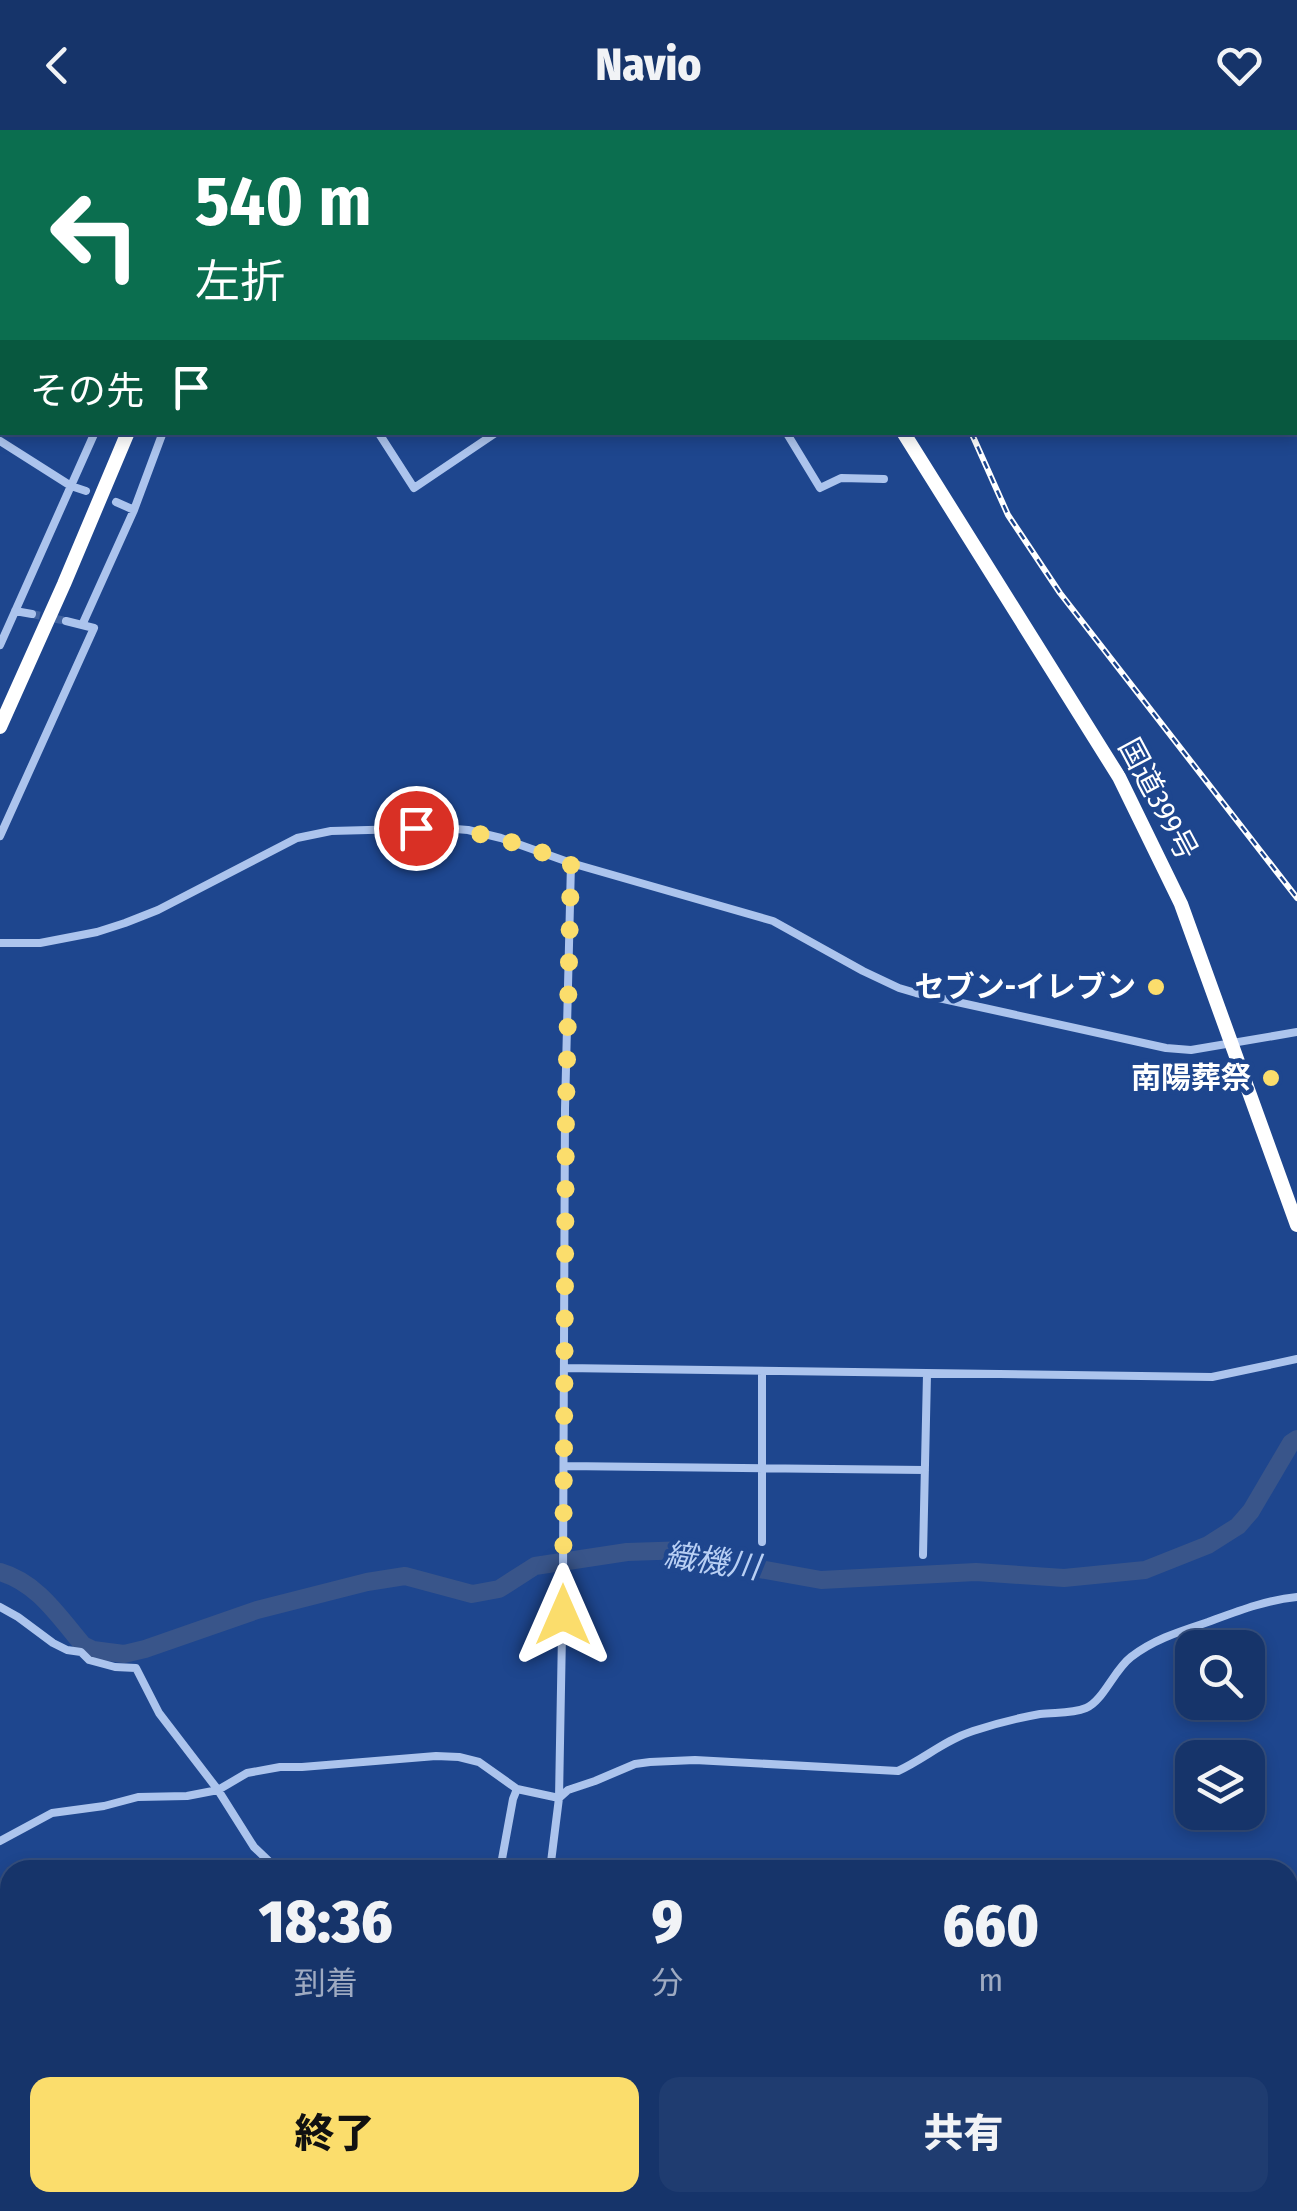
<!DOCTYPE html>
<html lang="ja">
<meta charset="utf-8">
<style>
:root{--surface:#16346a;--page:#1f3c70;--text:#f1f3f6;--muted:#9eaac1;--line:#354f7e;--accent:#fbdd6c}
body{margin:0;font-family:"Fira Sans Condensed","Noto Sans JP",sans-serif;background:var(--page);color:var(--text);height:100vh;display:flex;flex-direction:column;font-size:38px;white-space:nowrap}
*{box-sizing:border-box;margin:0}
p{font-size:32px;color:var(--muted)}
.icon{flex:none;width:55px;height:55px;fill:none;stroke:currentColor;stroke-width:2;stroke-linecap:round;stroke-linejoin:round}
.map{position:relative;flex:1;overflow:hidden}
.details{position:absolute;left:0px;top:1730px;width:1298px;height:352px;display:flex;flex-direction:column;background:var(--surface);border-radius:30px 30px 0 0;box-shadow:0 5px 15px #0003,0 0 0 2px var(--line)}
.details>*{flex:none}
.guide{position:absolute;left:0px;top:0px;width:1298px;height:305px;box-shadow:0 5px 15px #0003,0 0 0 2px var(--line);background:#0b6e4f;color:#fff;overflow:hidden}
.fabs{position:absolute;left:1175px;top:1500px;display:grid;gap:20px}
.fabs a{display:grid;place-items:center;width:90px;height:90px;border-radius:20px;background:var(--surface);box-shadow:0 5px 15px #0003,0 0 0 2px var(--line);font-size:50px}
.pin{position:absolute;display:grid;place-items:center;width:85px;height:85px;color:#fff;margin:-42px;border:5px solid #fff;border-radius:50%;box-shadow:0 2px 10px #0007}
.me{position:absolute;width:110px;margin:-55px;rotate:0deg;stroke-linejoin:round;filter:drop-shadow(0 0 8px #0008)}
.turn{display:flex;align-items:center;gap:35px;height:210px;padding:0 30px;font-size:45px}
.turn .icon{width:130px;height:130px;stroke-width:2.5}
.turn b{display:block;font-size:70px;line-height:85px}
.then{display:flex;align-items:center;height:95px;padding:0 30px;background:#0003;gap:20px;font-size:38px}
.eta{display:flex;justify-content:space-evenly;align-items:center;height:170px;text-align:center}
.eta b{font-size:60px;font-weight:800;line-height:70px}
.cta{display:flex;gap:20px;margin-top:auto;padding:20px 30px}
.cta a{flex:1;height:115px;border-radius:20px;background:var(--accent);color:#111;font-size:40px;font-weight:800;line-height:115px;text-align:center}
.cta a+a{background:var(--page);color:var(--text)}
header{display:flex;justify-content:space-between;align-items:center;height:130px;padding:0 30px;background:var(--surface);font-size:45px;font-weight:800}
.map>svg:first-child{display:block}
</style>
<header><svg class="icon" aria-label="back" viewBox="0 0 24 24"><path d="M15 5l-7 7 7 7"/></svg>Navio<svg class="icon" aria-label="heart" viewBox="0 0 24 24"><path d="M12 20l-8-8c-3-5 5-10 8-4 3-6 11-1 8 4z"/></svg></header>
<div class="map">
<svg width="1297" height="2081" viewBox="0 0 1297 2081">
<rect width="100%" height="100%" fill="#1e468e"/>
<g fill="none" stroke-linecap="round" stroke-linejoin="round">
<path stroke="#a0beee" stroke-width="2.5" d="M0 1779 10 1781
M1288 2035 1297 2033
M231 2081 233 2072"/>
<path stroke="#39558a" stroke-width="18" d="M0 1442C38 1453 59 1487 83 1515L93 1520 124 1524 145 1519 257 1480 367 1452 405 1446 472 1464 499 1459 535 1436 627 1422 688 1420 737 1435 821 1450 976 1442 1064 1448 1145 1440 1208 1415 1238 1396 1251 1381 1291 1313 1297 1309
M0 1823 10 1829
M576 2072 581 2078 610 2080"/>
<path stroke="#40629f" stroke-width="8" stroke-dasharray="8 4" stroke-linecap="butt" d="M32 484 66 491"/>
<path stroke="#acc4ed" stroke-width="8" d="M40 0 44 2
M366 0 367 2
M583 0 585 2
M790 0 791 2
M1002 0 1003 2
M193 2V0
M268 2 269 0
M1295 36H1297
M378 302 414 358 497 302
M786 302 820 358 841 348 884 349
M0 311 71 356 86 361
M116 372 134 380
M15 481 32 484
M83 493 134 380 163 302
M0 515 95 302
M0 706 94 498 66 491
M0 813H40L97 802 125 793 158 780 297 708 331 701 443 698 468 700 501 708 571 733 773 791 863 841 899 858 916 863 1166 918 1191 920 1297 902
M564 1238 1212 1247 1297 1229
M564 1336 925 1340
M762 1412V1242
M923 1425 927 1244
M0 1477 18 1487 53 1513 67 1520 81 1522 89 1530 115 1537 136 1538 159 1583 218 1660 254 1717 278 1740
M0 1711 52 1683 104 1676 138 1667 187 1666 218 1660 247 1643 280 1637H302L436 1626 459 1627 479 1632 517 1659 559 1668 568 1660 595 1651 635 1634 650 1632 695 1630 898 1641C924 1629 945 1610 973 1601 994 1594 1018 1588 1040 1584 1055 1582 1071 1584 1086 1578 1103 1571 1114 1540 1131 1527 1154 1509 1181 1501 1208 1492 1238 1481 1266 1470 1297 1467
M500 1740 513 1669 517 1659
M550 1740 559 1668 563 1449 565 979 571 733
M0 1986 10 1987
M116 2072 118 2081
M488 2081 490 2072
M908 2081 909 2072"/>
<path stroke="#d9e4f9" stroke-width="11" d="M0 1808 10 1812
M283 2081H347"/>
<path stroke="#f2f6ff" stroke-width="12" d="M0 1859 10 1858
M1288 2072 1297 2074"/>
<path stroke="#fff" stroke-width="14" d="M714 0 715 2
M233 2 234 0
M903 302 1119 647 1181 774 1297 1095
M0 597 64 454 128 302"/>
<defs>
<path id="rail" d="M872 0 873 2
M971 302 1008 385 1060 463 1297 768"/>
</defs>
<use href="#rail" stroke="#fff" stroke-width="6"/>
<use href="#rail" stroke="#1e468e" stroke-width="2.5" stroke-dasharray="8" stroke-linecap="butt"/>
</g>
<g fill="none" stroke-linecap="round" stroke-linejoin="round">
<path stroke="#fbdd6c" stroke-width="18" stroke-dasharray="0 32.4" d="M416 698C478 698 514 712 571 733L566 979 563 1485"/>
</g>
<g fill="#fbdd6c" stroke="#1e468e" stroke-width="4">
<circle cx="1156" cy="857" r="10"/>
<circle cx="1271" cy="948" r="10"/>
</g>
<g text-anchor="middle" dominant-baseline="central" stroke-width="9" stroke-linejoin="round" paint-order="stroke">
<g font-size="30" fill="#fff" stroke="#1e468e">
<text transform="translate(1158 669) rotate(62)">国道399号</text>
</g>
<g font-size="30" font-weight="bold" fill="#fff" stroke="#1e468e" text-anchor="end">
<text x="1136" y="857">セブン-イレブン</text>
<text x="1251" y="948">南陽葬祭</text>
</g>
<g font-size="32" font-style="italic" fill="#b8cff4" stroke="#1e468e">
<text transform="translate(712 1431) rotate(8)">織機川</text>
</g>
</g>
</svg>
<div class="fabs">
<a><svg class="icon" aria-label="search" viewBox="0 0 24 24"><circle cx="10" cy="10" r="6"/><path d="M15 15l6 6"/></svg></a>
<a><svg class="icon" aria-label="layers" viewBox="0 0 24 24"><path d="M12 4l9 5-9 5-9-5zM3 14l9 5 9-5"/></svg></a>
</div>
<div class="pin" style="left:416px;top:698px;background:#d93025"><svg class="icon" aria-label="arrive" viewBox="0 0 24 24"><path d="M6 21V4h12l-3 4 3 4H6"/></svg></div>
<svg class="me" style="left:563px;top:1485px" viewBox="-20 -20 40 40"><path d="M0-17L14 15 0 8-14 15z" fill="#fbdd6c" stroke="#fff" stroke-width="4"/></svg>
<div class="guide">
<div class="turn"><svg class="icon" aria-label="left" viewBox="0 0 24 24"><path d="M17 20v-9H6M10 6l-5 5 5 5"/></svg><div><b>540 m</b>左折</div></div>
<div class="then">その先<svg class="icon" aria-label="arrive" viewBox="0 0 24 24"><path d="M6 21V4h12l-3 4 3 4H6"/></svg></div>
</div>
<section class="details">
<div class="eta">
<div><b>18:36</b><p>到着</p></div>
<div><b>9</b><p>分</p></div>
<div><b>660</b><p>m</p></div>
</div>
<div class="cta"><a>終了</a><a>共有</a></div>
</section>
</div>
